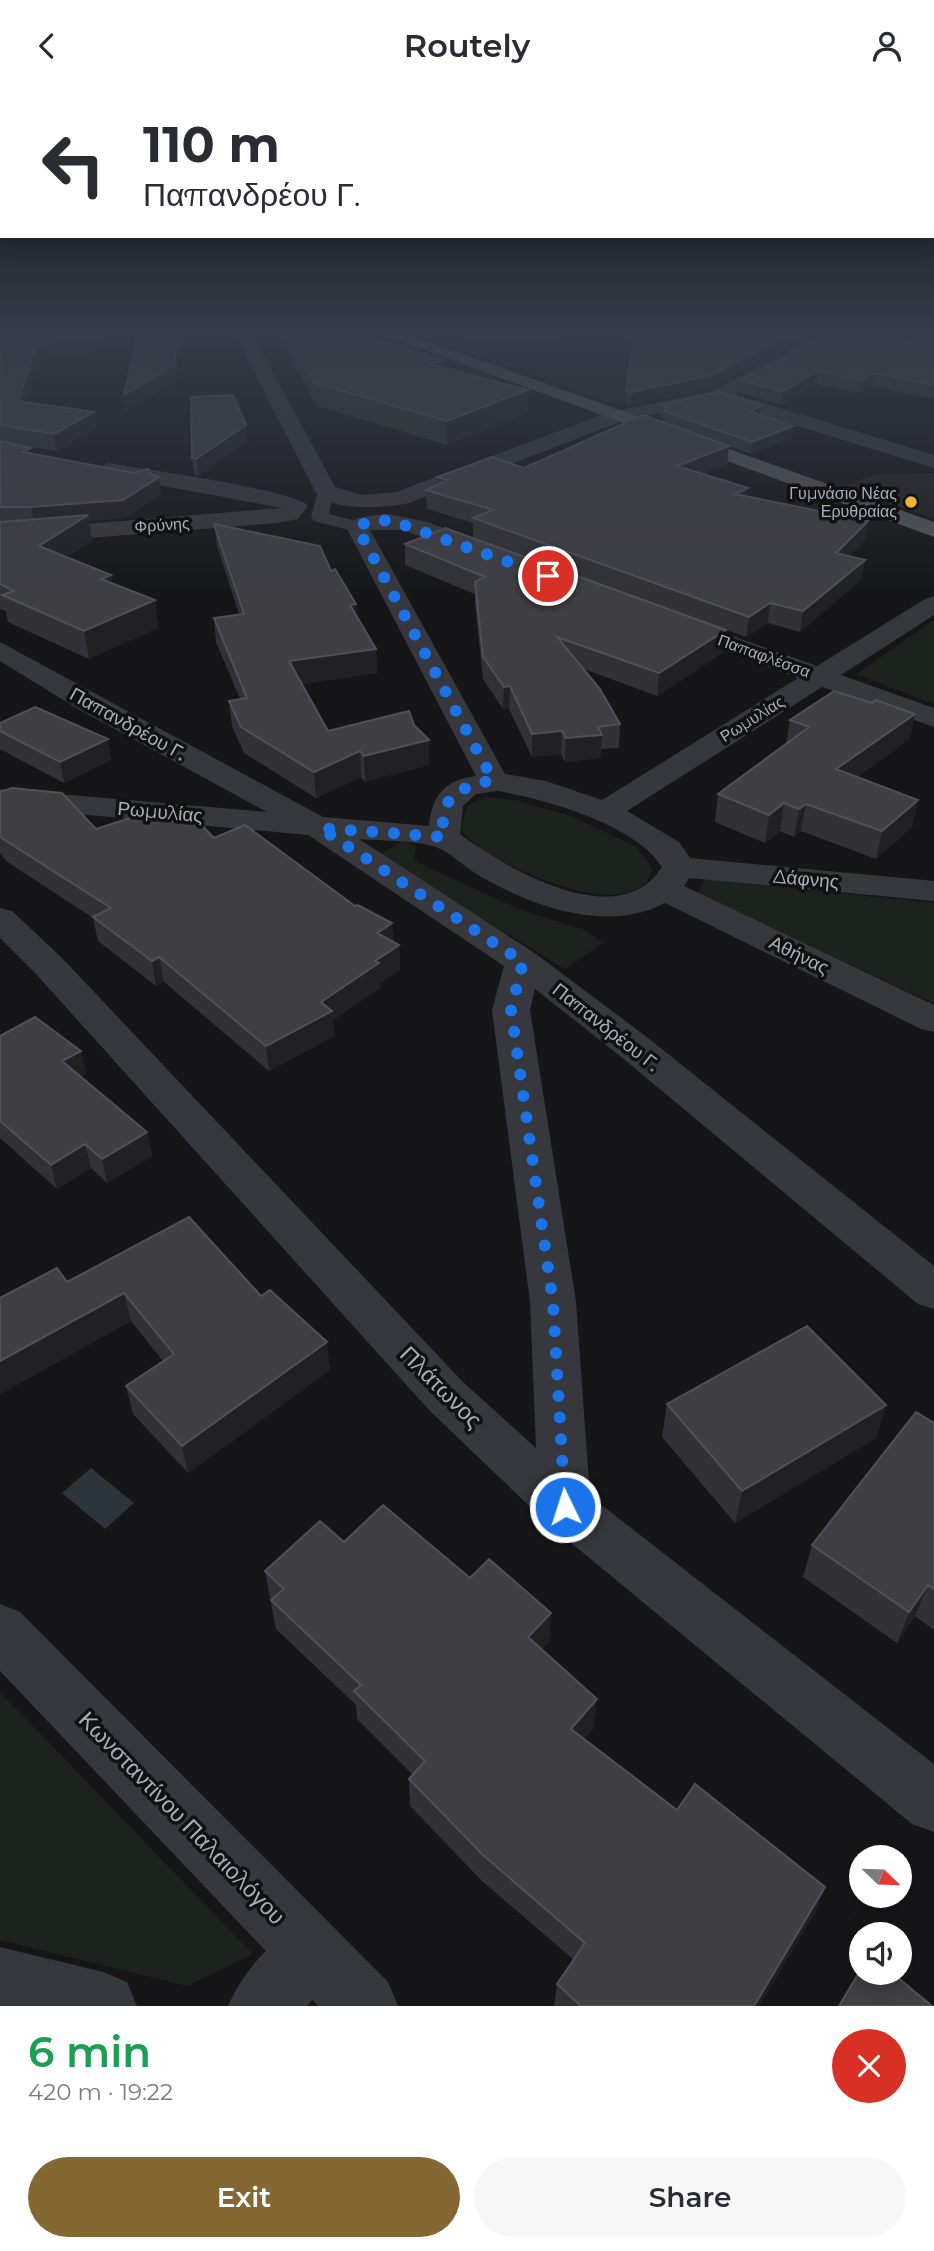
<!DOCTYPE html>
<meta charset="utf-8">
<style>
:root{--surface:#fff;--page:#f7f7f7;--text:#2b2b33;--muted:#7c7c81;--accent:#856733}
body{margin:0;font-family:Montserrat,sans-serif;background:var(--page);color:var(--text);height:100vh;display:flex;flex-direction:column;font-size:26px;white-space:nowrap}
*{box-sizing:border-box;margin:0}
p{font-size:23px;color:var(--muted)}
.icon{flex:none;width:38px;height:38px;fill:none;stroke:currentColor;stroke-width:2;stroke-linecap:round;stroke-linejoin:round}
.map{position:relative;height:1915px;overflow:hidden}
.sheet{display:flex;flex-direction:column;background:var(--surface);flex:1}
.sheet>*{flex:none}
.guide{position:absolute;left:0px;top:0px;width:934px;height:147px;box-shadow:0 4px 18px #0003;background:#fff;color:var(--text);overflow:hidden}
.needle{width:46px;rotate:113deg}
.tools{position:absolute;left:849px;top:1754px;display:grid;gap:14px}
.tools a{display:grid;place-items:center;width:63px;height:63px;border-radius:50%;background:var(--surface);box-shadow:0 4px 18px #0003;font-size:35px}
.pin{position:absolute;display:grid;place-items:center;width:60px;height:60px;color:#fff;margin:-30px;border:4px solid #fff;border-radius:50%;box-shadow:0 2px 7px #0007}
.me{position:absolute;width:77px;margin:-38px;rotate:356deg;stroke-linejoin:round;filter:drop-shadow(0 0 5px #0008)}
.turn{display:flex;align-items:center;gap:24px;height:147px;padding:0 28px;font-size:32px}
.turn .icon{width:91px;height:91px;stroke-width:2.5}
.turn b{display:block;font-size:49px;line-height:60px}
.round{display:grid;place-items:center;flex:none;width:74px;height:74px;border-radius:37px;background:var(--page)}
.head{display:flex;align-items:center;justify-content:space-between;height:119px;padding:0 28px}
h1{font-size:42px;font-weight:600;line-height:52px;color:#1e9e55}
.cta{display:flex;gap:14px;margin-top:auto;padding:14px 28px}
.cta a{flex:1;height:80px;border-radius:42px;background:var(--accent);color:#fff;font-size:28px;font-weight:600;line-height:80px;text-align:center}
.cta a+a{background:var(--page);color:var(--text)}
header{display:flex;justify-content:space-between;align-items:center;height:91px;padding:0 28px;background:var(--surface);font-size:32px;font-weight:600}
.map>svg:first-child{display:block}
</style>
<header><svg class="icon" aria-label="back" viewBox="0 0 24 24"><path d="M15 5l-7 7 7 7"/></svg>Routely<svg class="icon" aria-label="person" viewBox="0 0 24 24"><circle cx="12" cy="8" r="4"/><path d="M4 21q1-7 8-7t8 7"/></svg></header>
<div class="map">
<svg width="934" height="1915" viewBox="0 0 934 1915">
<rect width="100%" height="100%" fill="#161618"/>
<path fill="#222225" d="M455 241H700L707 290 613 313 444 252 465 246Z
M934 382V427L843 396 876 383Z"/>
<path fill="#1c231d" d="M560 244 628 246 626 256 558 253Z
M934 529V613L856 583Z
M486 706 515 709 571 725 637 756 653 778C651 782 648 789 645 792 611 825 517 780 484 760 475 754 468 745 460 738L468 714Z
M403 750 416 755 414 770 521 819 585 839 603 852 565 878 378 764Z
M705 788 934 812V913L698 803Z
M0 1601 253 1863 187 1895 0 1849Z"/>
<path fill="#2c353c" d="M91 1377 134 1412 105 1438 62 1402Z"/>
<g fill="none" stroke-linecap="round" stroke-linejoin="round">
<path fill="#37383d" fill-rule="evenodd" d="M326 395 334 400 329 423 363 432 366 436 363 440 357 441 314 430 311 426 318 400Z"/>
<path fill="#37383d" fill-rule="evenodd" d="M234 241H251L335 396 362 404 396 401 607 322 712 300 824 241H846L734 303 934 364V377L717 310 620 331 409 412C385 417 331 422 315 400Z
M108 372C137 377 297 399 308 415L298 428 277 432 0 454V440L282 417 100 383 97 378Z
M388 423 428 431 490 456 494 461 490 466 482 468 403 439H370L505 683 546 690 602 709 798 587 667 538 663 533 667 528H685L817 575 925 508 934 505V524L841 584 934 617V636L822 596 627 720 679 751 690 767 934 790V810L689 787 684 795 934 914V941L921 938 665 812C606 843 531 815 478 784 464 776 448 759 433 755 410 749 382 750 359 748L536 863 648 947 934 1175V1218L918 1213 620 965 535 898 530 919 576 1211 590 1405 934 1673V1741L912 1733 547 1432 429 1319 36 883 0 847V817L12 820 62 867 463 1291 536 1357 530 1211 492 919 504 875 308 744 0 716V698L267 721 78 618 0 570V551L323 726 429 735C432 705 444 689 476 685L346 436C354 425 374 424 388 423ZM497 700C543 707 637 734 662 776 619 844 507 778 460 743L463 715 476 703Z
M312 1828 335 1838 345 1861 335 1884 307 1915H228C244 1879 275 1843 312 1828Z
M0 1856 103 1881 127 1891 137 1915H0Z"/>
<path fill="#37383d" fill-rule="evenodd" d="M0 1513 20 1521 388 1891 398 1915H318L0 1580Z"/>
<path fill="#53555c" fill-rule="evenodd" d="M376 241H401L934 431V446Z"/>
</g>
<path fill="#323236" d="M0 241 89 262 39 269 26 311 94 321 96 337 57 360 0 351 32 362 159 386 161 404 125 427 89 430 92 449 67 466 111 484 112 492 155 509 158 537 89 568 8 531 6 520 0 518Z
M277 241H354L443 276 528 299 527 322 447 354 317 315Z
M494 241H818L711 298 630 315 625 313 633 247 548 243 546 251 494 249Z
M873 241H934V255Z
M934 256V308L872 295 860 302 817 293 780 314 741 302 742 289Z
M660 314 761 324 793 335 791 347 751 363 729 355 727 373 702 383 747 405 868 430 865 449 849 465 865 469 861 489 800 541 768 532 746 546 473 446V432L427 418 426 399 437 394V386L524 377 663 331V327L659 325Z
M247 350 198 385 195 384 192 367Z
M214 433 331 480 376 558 377 582 302 593 328 640 429 674 365 691 361 686 316 707 244 662 232 635 229 610 240 608 216 551 214 527 239 523 217 455Z
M405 453 726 539 724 561 657 605 584 578 620 633 619 657 601 658 600 667 565 671 561 663 532 666 509 618H503L483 588 475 513V503L405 474Z
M872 612 915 623 909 649 857 686 918 709 912 736 876 768 801 740 794 746 780 740 765 752 715 731 718 703 786 654 790 629Z
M0 632 111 669 64 692 0 658Z
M0 701 96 738 173 731 214 747 355 815 392 832 393 851 399 854 400 879 380 892V897L333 929 334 945 269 980 164 891 156 895 98 850 93 827 6 770 0 762Z
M0 945 81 960 86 983 81 986 147 1041 152 1065 107 1092 91 1077 57 1098 0 1047Z
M67 1191 261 1205 330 1279 188 1382 133 1323 126 1295 163 1270 131 1230 0 1303V1207Z
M667 1313 886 1314 876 1347 735 1432 662 1346Z
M934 1332V1539L915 1525 897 1552 803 1486 812 1454Z
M344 1451 470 1487 551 1522 549 1551 542 1558 594 1636 584 1648 677 1719 825 1796 815 1821 759 1915H554L557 1893 574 1869 482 1790 410 1715 409 1688 413 1684 357 1628 356 1614 276 1538 265 1480Z"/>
<path fill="#212124" d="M95 241H121L89 262 39 269 21 327 18 310 36 254Z
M179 241H181L182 245 176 291 126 320 124 304Z
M796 241H818L711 298 630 315 631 301Z
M443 269V291L429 273Z
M818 280 817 293 780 314 782 301Z
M874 282 872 295 860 302 862 289Z
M528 299 527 322 447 354V330Z
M762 314 760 326 751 321Z
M94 321 96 337 57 360 54 343Z
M246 334 247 350 198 385 196 368Z
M793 335 791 347 751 363 752 351Z
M729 355 727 373 675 393 677 375Z
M159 386 161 404 125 427 89 430 92 449 44 481 31 416Z
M748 397 745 415 735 403Z
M868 430 865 449 833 482 836 462Z
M865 469 861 489 800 541 803 520Z
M111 484 115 510 101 488Z
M155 509 158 537 89 568 84 540Z
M770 512 768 532 746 546 749 526Z
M356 513 357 537 350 514Z
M726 539 724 561 657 605 659 582Z
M376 558 377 582 292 595 289 570Z
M510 595 509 618H503L504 596Z
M915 623 909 649 831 705 836 678Z
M562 640 561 663 532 666V643Z
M602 644 600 667 565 671 566 647Z
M108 648 111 669 64 692 60 671Z
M429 649V674L365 691 364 665Z
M360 660 361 686 316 707 314 681Z
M918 709 912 736 876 768 882 740Z
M784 712 780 740 765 752 769 724Z
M806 713 801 740 794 746 799 718Z
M392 832 393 856 377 842Z
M399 854 400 879 380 892V897L333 929 334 945 269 980 266 955 321 911 375 870Z
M159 866 164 891 156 895 152 870Z
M81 960 86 983 68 993 62 970Z
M147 1041 152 1065 107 1092 102 1068Z
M85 1053 91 1077 57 1098 51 1074Z
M124 1202 131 1230 0 1303V1270Z
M327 1251 330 1279 188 1382 182 1355Z
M886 1314 876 1347 735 1432 742 1400Z
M928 1494 915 1525 897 1552 909 1521Z
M551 1522 549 1551 526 1575 528 1546Z
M597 1608 594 1636 568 1665 571 1638Z
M825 1796 815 1821 759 1915H754Z"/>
<path fill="#3f3f44" stroke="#4f5156" stroke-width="2" d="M0 241H95L87 246 36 254 18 310 94 321 54 343 0 334Z
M138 241H179L174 275 124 304Z
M287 241H354L443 269 429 273 528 299 447 330 315 292Z
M634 241H796L712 284 631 301 626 300Z
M834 241H861L934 256V294L874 282 862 289 818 280 782 301 742 289Z
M718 301 762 314 751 321 793 335 752 351 664 320 670 317 660 314Z
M233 304 246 334 196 368 192 367 191 306Z
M643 324 729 355 677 375 748 397 735 403 868 430 836 462 865 469 803 520 770 512 749 526 473 427 493 419 426 399 448 389 437 386 492 366 524 377Z
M0 350 31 357 23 361 134 382 148 378 152 384 159 386 123 409 31 416H0Z
M88 424 39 455 111 484 101 488 155 509 84 540 2 504 14 500 0 493V431Z
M214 433 320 455 331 480 335 478 356 513 350 514 376 558 289 570 328 640 409 620 414 634 429 649 364 665 360 660 314 681 241 636 229 610 247 607 214 527 244 523Z
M445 437 726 539 659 582 557 546 600 598 620 633 598 636 602 644 566 647 562 640 532 643 510 595 504 596 483 566 475 491 485 486 405 453Z
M834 600 872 612 876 609 915 623 836 678 918 709 882 740 806 713 799 718 784 712 769 724 718 703 809 636 790 629Z
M35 616 108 648 60 671 0 640V632Z
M12 697 62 702 96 738 161 717 173 731 193 725 214 747 245 734 355 815 358 814 392 832 377 842 399 854 375 870 379 872 321 911 332 920 266 955 159 866 152 870 93 826 111 817 0 746V701Z
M35 926 81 960 62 970 147 1041 102 1068 85 1053 51 1074 0 1030V945Z
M189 1126 261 1205 270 1199 327 1251 182 1355 126 1295 174 1263 124 1202 0 1270V1207L57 1177 67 1191Z
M807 1235 886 1314 742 1400 667 1313Z
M916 1321 934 1332V1498L928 1494 909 1521 812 1454Z
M383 1414 470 1487 489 1468 551 1522 528 1546 597 1608 571 1638 677 1719 695 1693 825 1796 754 1915H581L557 1893 585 1852 483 1764 409 1688 425 1670 354 1600 361 1594 271 1509 284 1498 265 1480 320 1430 344 1451Z
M861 1878V1881H891L932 1915H839Z"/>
<linearGradient id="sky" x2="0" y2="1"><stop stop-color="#0c0c0d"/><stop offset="0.47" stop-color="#363c48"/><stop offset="1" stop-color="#363c48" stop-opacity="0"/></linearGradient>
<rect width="934" height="509" fill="url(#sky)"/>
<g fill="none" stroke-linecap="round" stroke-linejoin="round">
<path stroke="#1a73e8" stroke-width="12" stroke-dasharray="0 21.6" d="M548 485 390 429 367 431 357 436 493 689C457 697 438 706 444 746L320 737 523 871 511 919 553 1212 565 1416"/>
</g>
<circle fill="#f2b134" stroke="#111113" stroke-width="2.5" cx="911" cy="411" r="7"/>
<g text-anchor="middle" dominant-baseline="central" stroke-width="7" stroke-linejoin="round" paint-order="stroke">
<g font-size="16" fill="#a8adb8" stroke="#111113" text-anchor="end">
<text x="897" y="402">Γυμνάσιο Νέας<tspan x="897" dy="18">Ερυθραίας</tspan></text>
</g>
<g font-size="16" fill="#a8adb8" stroke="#111113">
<text transform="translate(162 434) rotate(-4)">Φρύνης</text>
<text transform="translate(764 565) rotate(20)">Παπαφλέσσα</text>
<text transform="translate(752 628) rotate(-32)">Ρωμυλίας</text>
</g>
<g font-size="19" fill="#a8adb8" stroke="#111113">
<text transform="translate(128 633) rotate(29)">Παπανδρέου Γ.</text>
<text transform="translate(160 721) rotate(5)">Ρωμυλίας</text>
<text transform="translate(806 788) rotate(5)">Δάφνης</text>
<text transform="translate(799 864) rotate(26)">Αθήνας</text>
<text transform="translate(606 936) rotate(38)">Παπανδρέου Γ.</text>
</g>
<g font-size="23" fill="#a8adb8" stroke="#111113">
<text transform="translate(441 1296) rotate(45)">Πλάτωνος</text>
<text transform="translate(182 1727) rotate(46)">Κωνσταντίνου Παλαιολόγου</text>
</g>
</g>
</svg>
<div class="tools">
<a><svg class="needle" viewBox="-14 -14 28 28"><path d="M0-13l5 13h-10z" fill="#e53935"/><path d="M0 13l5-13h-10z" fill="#7c7c81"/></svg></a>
<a><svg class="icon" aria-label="sound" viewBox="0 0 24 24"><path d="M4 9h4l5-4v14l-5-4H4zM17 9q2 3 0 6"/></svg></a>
</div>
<div class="pin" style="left:548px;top:485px;background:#d93025"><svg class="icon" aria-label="arrive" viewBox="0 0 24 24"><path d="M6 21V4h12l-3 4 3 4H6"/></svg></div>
<svg class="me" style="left:565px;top:1416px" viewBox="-20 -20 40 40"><circle r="17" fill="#1a73e8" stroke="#fff" stroke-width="3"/><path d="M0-11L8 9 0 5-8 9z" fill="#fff"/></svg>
<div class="guide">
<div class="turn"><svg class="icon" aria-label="left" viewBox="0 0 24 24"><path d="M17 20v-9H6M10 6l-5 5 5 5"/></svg><div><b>110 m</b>Παπανδρέου Γ.</div></div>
</div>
</div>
<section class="sheet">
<div class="head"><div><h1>6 min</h1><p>420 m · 19:22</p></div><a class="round" style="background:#d93025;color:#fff"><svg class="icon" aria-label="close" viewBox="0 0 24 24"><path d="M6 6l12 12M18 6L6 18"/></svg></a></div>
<div class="cta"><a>Exit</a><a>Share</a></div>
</section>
